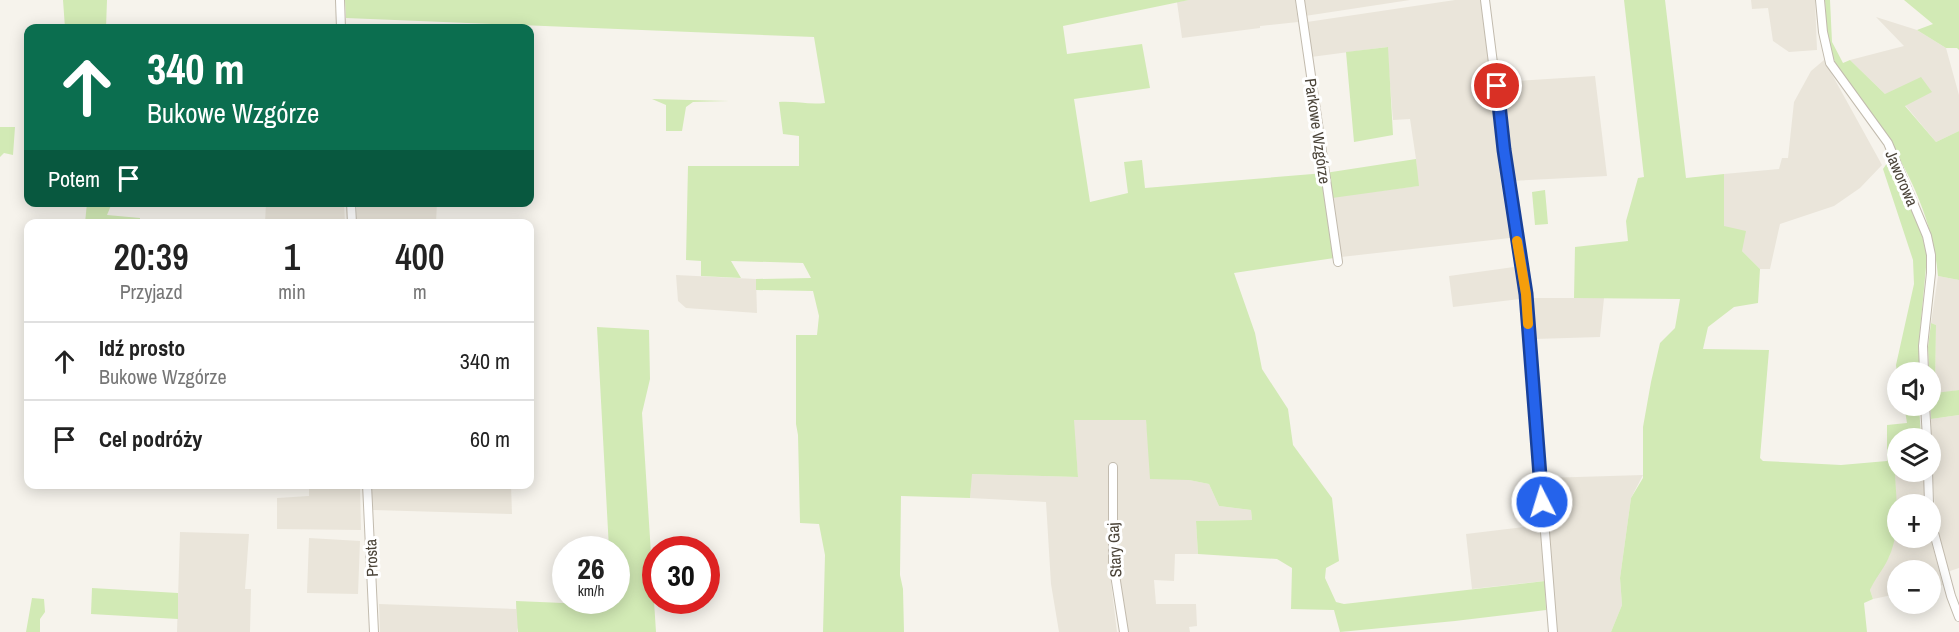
<!DOCTYPE html>
<html lang="pl">
<meta charset="utf-8">
<style>
:root{--surface:#fff;--page:#f6f6f6;--text:#222;--muted:#767676;--line:#e0e0e0}
body{margin:0;font-family:"Archivo Narrow",sans-serif;background:var(--page);color:var(--text);height:100vh;display:flex;flex-direction:column;font-size:22px;white-space:nowrap}
*{box-sizing:border-box;margin:0}
p{font-size:20px;color:var(--muted)}
.icon{flex:none;width:33px;height:33px;fill:none;stroke:currentColor;stroke-width:2;stroke-linecap:round;stroke-linejoin:round}
.map{position:relative;flex:1;overflow:hidden}
.drawer{position:absolute;left:24px;top:219px;width:510px;height:270px;display:flex;flex-direction:column;background:var(--surface);border-radius:12px;box-shadow:0 3px 15px #0003}
.drawer>*{flex:none}
.guide{position:absolute;left:24px;top:24px;width:510px;height:183px;border-radius:12px;box-shadow:0 3px 15px #0003;background:#0b6e4f;color:#fff;overflow:hidden}
.fabs{position:absolute;left:1887px;top:362px;display:grid;gap:12px}
.fabs a{display:grid;place-items:center;width:54px;height:54px;border-radius:50%;background:var(--surface);box-shadow:0 3px 15px #0003;font-size:30px}
.speed{position:absolute;left:552px;top:536px;display:flex;gap:12px;font-size:30px;font-weight:700;text-align:center}
.speed>*{display:grid;place-content:center;width:78px;height:78px;border-radius:50%;background:var(--surface);box-shadow:0 3px 15px #0003;line-height:1}
.speed small{font-size:15px;font-weight:400}
.speed .limit{border:9px solid #d22;background:#fff;color:#111}
.pin{position:absolute;display:grid;place-items:center;width:51px;height:51px;color:#fff;margin:-26px;border:3px solid #fff;border-radius:50%;box-shadow:0 2px 6px #0007}
.me{position:absolute;width:66px;margin:-33px;rotate:355deg;stroke-linejoin:round;filter:drop-shadow(0 0 4px #0008)}
.turn{display:flex;align-items:center;gap:21px;height:126px;padding:0 24px;font-size:27px}
.turn .icon{width:78px;height:78px;stroke-width:2.5}
.turn b{display:block;font-size:42px;line-height:51px}
.then{display:flex;align-items:center;height:57px;padding:0 24px;background:#0003;gap:12px;font-size:22px}
.eta{display:flex;justify-content:space-evenly;align-items:center;height:102px;text-align:center}
.eta b{font-size:36px;font-weight:600;line-height:42px}
ul{padding:0;list-style:none}
li{display:flex;align-items:center;gap:18px;height:78px;padding:0 24px;border-top:2px solid var(--line)}
li div{flex:1}
li b{display:block;font-size:22px}
li em{font-style:normal}
.map>svg:first-child{display:block}
</style>
<div class="map">
<svg width="1959" height="632" viewBox="0 0 1959 632">
<rect width="100%" height="100%" fill="#f6f3ec"/>
<path fill="#eae5da" d="M1189 0H1295L1298 22 1260 26V28L1182 38 1177 2Z
M1303 0H1410L1305 16Z
M1455 0H1482L1500 177 1510 238 1341 257 1332 197 1418 186 1416 159 1410 119 1393 120 1387 47 1311 57 1307 22Z
M1751 0H1815L1817 50 1789 52 1773 41 1768 8 1752 9Z
M1876 17 1917 30 1946 48 1959 95V131L1936 142 1905 105 1885 94 1850 60 1904 46Z
M1824 60 1882 165 1860 188 1834 206 1780 224 1770 269H1760L1742 251 1724 226V174L1779 169 1782 158H1788L1794 102 1811 71Z
M1595 76 1607 176 1510 181 1501 82Z
M266 203H344L345 223H265Z
M357 203H437L436 222 357 220Z
M1514 267 1520 299 1453 307 1449 276Z
M676 275 756 279 757 313 686 308 678 301Z
M1938 276 1959 280V390L1935 394 1936 325 1931 323Z
M1531 298H1604L1600 337 1534 339Z
M1959 415V568L1947 572 1937 534 1932 469 1931 419Z
M1073 420H1146L1148 439 1189 480 1209 484 1219 506 1251 510 1252 520 1196 521 1198 554H1175L1174 581 1154 580 1156 604H1196L1197 626 1189 627 1190 632H1127L1121 605 1118 564 1115 464 1109 465V566L1117 632H1059L1051 584 1046 502 970 498 971 474 1078 477Z
M1895 471H1924L1925 504H1898V537H1930L1943 585 1931 588 1930 570H1898L1897 594 1873 599 1870 590 1874 579 1889 557 1897 528Z
M1643 475 1631 498 1620 578 1622 605 1611 632H1555L1544 478Z
M309 485H360L361 530 277 529V498L309 496Z
M372 485H511L512 514 373 510Z
M1540 525 1545 581 1472 589 1466 534Z
M180 532 249 534 245 589H251L250 632H177Z
M309 538 360 541 358 594 307 593Z
M516 601 613 632H518L517 628V632H380L379 604 516 609Z"/>
<path fill="#d2eab5" d="M63 0H107L106 28H65Z
M345 0H1189L1063 26 1067 54 1142 44 1150 88 1074 99 1090 202 1128 193 1124 162 1142 160 1145 188 1325 173 1416 159 1419 186 1332 198 1341 257 1234 273 1255 333 1262 369 1288 409 1293 445 1332 498 1339 561 1326 568 1325 578 1336 602 1344 604 1545 581 1546 610 1455 621 1340 632 1334 610 1291 609 1292 568 1277 559 1198 554 1196 521 1252 520 1251 510 1219 506 1209 484 1189 480 1150 479 1146 420H1074L1078 477 972 474 970 498 901 496 900 575 903 589 904 632H823L825 555 819 524 800 523 798 435 796 424V335H817L819 316 813 291 756 290V279L811 278 803 263 731 261 741 278 701 276V261L686 260 688 166H799V136L783 134 779 102C796 101 809 105 825 103L814 37 346 18Z
M1624 0H1665L1686 178 1724 174V226L1746 231 1742 251 1760 269 1758 303 1734 307 1708 327 1703 349 1769 350 1760 458 1763 461 1841 465 1887 461V425L1907 423 1904 405H1919L1921 438H1898L1897 470 1895 471C1896 500 1901 530 1889 557 1884 569 1875 578 1870 590L1873 599 1864 603 1867 632H1611L1622 605 1620 578 1631 498 1643 478V427L1651 382 1660 343 1675 328 1680 299 1574 298 1575 247 1628 241 1626 221 1638 178 1644 177Z
M1825 0H1830L1832 42 1843 63 1850 60 1885 94 1921 77 1932 92 1905 106 1936 142 1959 131V280L1938 276C1933 218 1906 164 1873 116 1859 96 1834 69 1829 46 1826 32 1826 15 1825 0Z
M1904 0H1959V50L1957 48H1946L1917 30 1933 24Z
M1388 47 1393 135 1354 142 1346 52Z
M652 99 729 101 693 102 686 107 682 131H666V105Z
M0 127H15L13 155 4 153 0 157Z
M1892 156 1919 222 1927 257 1919 341V372H1898L1897 374 1896 365 1914 284 1913 260 1883 169Z
M1545 190 1548 224 1535 225 1532 192Z
M87 203H112L107 215 140 218V223H85Z
M1931 323 1936 325 1935 393 1959 390V415L1931 419 1928 347Z
M597 327 649 330 650 379 642 413 656 632H518L516 601 611 605V600H616V549H609Z
M92 588 178 593V619L91 614Z
M32 598 44 599 45 612 40 619V632H26Z"/>
<g fill="none" stroke-linecap="round" stroke-linejoin="round">
<defs>
<path id="street" d="M340 0 341 28
M1300 0 1338 262
M1485 0 1504 150 1526 294 1553 632
M1820 0 1823 32 1830 63 1888 143 1927 236 1931 255V273L1923 346 1924 372
M351 202 352 224
M1925 405 1927 438
M1113 467V562L1124 632
M1928 471 1929 504
M367 484 374 632
M1930 518 1951 596 1959 617"/>
</defs>
<use href="#street" stroke="#c2bbae" stroke-width="10"/>
<use href="#street" stroke="#fff" stroke-width="8"/>
</g>
<g fill="none" stroke-linecap="round" stroke-linejoin="round">
<defs>
<path id="route" d="M1497 86 1504 150 1526 294 1542 502"/>
</defs>
<use href="#route" stroke="#184099" stroke-width="15"/>
<use href="#route" stroke="#2563eb" stroke-width="10"/>
<path stroke="#f59e0b" stroke-width="10" d="M1517 241 1526 294 1528 324"/>
</g>
<g text-anchor="middle" dominant-baseline="central" stroke-width="6" stroke-linejoin="round" paint-order="stroke">
<g font-size="16" fill="#4b4439" stroke="#fff">
<text transform="translate(1318 131) rotate(82)">Parkowe Wzgórze</text>
<text transform="translate(1902 178) rotate(67)">Jaworowa</text>
<text transform="translate(1114 550) rotate(-93)">Stary Gaj</text>
<text transform="translate(371 558) rotate(-93)">Prosta</text>
</g>
</g>
</svg>
<div class="fabs">
<a><svg class="icon" aria-label="sound" viewBox="0 0 24 24"><path d="M4 9h4l5-4v14l-5-4H4zM17 9q2 3 0 6"/></svg></a>
<a><svg class="icon" aria-label="layers" viewBox="0 0 24 24"><path d="M12 4l9 5-9 5-9-5zM3 14l9 5 9-5"/></svg></a>
<a>+</a>
<a>−</a>
</div>
<div class="speed"><div>26<small>km/h</small></div><div class="limit">30</div></div>
<div class="pin" style="left:1497px;top:86px;background:#d93025"><svg class="icon" aria-label="arrive" viewBox="0 0 24 24"><path d="M6 21V4h12l-3 4 3 4H6"/></svg></div>
<svg class="me" style="left:1542px;top:502px" viewBox="-20 -20 40 40"><circle r="17" fill="#2563eb" stroke="#fff" stroke-width="3"/><path d="M0-11L8 9 0 5-8 9z" fill="#fff"/></svg>
<div class="guide">
<div class="turn"><svg class="icon" aria-label="ahead" viewBox="0 0 24 24"><path d="M12 20V5M6 11l6-6 6 6"/></svg><div><b>340 m</b>Bukowe Wzgórze</div></div>
<div class="then">Potem<svg class="icon" aria-label="arrive" viewBox="0 0 24 24"><path d="M6 21V4h12l-3 4 3 4H6"/></svg></div>
</div>
<section class="drawer">
<div class="eta">
<div><b>20:39</b><p>Przyjazd</p></div>
<div><b>1</b><p>min</p></div>
<div><b>400</b><p>m</p></div>
</div>
<ul>
<li><svg class="icon" aria-label="ahead" viewBox="0 0 24 24"><path d="M12 20V5M6 11l6-6 6 6"/></svg><div><b>Idź prosto</b><p>Bukowe Wzgórze</p></div><em>340 m</em></li>
<li><svg class="icon" aria-label="arrive" viewBox="0 0 24 24"><path d="M6 21V4h12l-3 4 3 4H6"/></svg><div><b>Cel podróży</b></div><em>60 m</em></li>
</ul>
</section>
</div>
